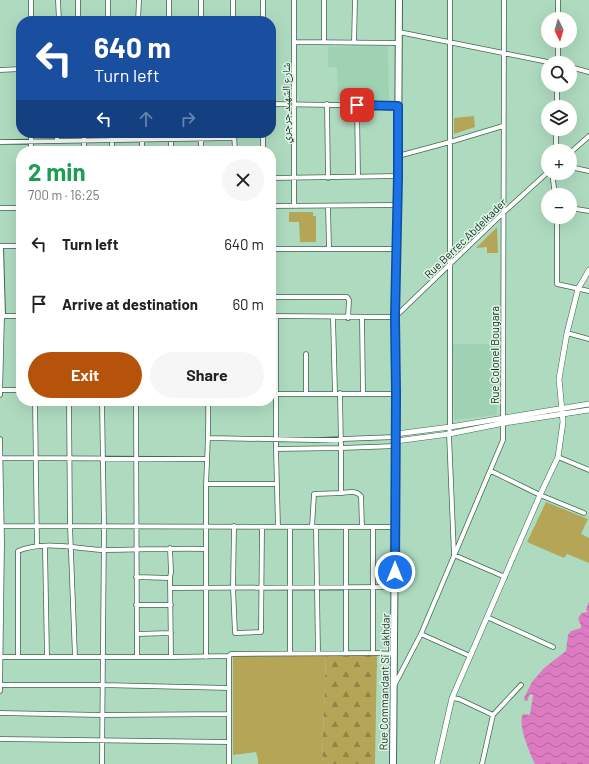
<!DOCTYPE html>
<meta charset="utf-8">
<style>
:root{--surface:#fff;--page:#f6f6f6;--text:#222;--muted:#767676;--accent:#b45309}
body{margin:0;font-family:Barlow,"Noto Naskh Arabic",sans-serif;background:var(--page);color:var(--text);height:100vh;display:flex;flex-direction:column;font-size:15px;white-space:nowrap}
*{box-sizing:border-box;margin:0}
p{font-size:13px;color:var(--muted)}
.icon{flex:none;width:22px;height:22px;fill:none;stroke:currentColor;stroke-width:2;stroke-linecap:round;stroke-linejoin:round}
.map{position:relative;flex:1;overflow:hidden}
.details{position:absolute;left:16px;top:146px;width:260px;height:260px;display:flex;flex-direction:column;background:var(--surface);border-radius:16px;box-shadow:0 4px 16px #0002}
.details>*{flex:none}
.hud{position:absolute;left:16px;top:16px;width:260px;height:122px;border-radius:16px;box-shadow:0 4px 16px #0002;background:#1a4fa0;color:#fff;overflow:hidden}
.needle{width:26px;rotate:175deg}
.tools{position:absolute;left:541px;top:12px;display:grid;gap:8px}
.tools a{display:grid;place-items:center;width:36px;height:36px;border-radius:50%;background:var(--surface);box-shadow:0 4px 16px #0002;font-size:20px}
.pin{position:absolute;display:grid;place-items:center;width:34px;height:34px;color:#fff;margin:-17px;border-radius:8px;box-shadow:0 2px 6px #0006}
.me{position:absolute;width:44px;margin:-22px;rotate:0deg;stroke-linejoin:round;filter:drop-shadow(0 0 3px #0008)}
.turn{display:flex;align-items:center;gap:14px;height:84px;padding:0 12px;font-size:18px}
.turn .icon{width:52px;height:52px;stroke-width:2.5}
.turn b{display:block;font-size:28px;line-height:34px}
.lanes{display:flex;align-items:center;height:38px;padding:0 12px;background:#0003;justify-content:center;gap:20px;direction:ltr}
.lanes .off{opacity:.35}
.round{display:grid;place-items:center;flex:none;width:42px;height:42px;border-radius:21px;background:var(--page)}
.head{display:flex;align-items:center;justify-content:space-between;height:68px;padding:0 12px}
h1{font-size:24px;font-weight:700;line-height:30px;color:#1e9e55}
.action{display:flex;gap:8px;margin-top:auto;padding:8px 12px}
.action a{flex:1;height:46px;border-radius:24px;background:var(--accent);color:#fff;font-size:16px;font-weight:700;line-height:46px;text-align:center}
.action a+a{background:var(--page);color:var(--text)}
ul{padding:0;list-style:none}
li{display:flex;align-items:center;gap:12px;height:60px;padding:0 12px}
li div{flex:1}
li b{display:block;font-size:15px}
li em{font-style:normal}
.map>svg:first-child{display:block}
</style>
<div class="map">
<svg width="589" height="764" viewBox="0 0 589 764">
<defs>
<pattern id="forest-firs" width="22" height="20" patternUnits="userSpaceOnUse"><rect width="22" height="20" fill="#b5a556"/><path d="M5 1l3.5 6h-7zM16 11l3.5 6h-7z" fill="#928647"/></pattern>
<pattern id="water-waves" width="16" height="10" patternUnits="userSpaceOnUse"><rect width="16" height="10" fill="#dd7bc2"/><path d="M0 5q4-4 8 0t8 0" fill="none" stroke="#b2659d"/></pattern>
</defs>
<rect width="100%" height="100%" fill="#aedbc0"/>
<path fill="#9ed2b3" d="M388 46 389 100H338L337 67H328V47Z
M453 344H497V415L454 420Z"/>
<path fill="#b5a556" d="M474 116 475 127 454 134V118Z
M289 212H313V216H316V242H300L299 222H289Z
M497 227 498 253H487V247L476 248Z
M546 502 588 519 581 534 589 538V563L567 554 564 558 527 542Z
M326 655 322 764H258V759L256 752 233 755V656Z"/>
<path fill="url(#forest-firs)" d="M326 655H377L375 764H322Z"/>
<path fill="url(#water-waves)" d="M589 601V764H535C530 753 517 724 523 714L530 715 533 695 530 694 527 701H525L524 698 532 682 544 668 566 651 568 635 571 631 581 628V625C578 620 577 618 582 613L588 612 586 610Z"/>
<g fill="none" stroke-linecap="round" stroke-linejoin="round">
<defs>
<path id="minor" d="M58 0 59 21
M78 0V21
M108 0V21
M169 0V21
M233 0V21
M294 0V206
M450 0V427L449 434 454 555 505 577
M558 19V0
M31 21V0
M138 21 139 0
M201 21V0
M263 21V0
M399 32 553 63
M294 42 398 43
M324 42V0
M354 43 355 0
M558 63V41
M570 67 589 72
M0 70 21 69
M271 104 398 106
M327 104 328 178
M357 105 358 177
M557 107V85
M31 133V151
M112 133V151
M142 133V151
M171 133V151
M234 133 235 151
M263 133V151
M57 141V133
M0 142 234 138
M84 151V133
M201 151V133
M556 151V129
M570 153 589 136
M398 156 450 142 503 126
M570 167 589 171
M554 173 553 180 555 195
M271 178 398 176
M271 206 397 205
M328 206 329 248
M0 208H21
M570 208 589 211
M557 217V284L589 291
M0 246H21
M271 249H396
M271 297H347L349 300 348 318
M271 316 395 317 503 213 548 172
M276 316V449L278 527
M333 318 335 393
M362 318 363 393
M567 333 589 339
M0 390H21
M306 393V354
M271 394H396
M0 395 2 316H21
M35 401 37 546
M69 401 70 526 75 657
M136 401 137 657
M209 438 315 440 396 437
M0 439 2 543 0 691
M276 449 341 448 340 393
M558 457 589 470
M0 458 207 459
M491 471 540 495 584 513
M206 484H277
M341 493C348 492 356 490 361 496L362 527
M0 526 395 527
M234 526 233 588 235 633H236L261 632 262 527
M290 527V653
M312 527 314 494 341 493V448L396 446
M316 527 318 653
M45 547 47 657
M170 548 171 572 170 578 171 657
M136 577 170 578
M170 588 395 587
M136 605H171
M487 617 553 647
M137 634 171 633
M421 634 470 656
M346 652V527
M373 653V527
M18 656V551C45 540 77 549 105 550 139 550 173 548 206 549
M229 656 231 654 394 653
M0 657H171L229 656V764
M206 657C206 600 206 543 206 486 207 458 209 430 208 401
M395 684 421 634 503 440 504 0
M0 685H102L229 688
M452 698 459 699 493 715
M0 713 102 715 229 714
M0 739 229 742
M102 764 104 526 102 401
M482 764 493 715 521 685"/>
<path id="tertiary" d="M396 434 450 427 589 404
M396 441 449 434 504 423 589 410
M437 764 452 698 540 495 558 457 563 422 559 379 567 333 578 289 589 270"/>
<path id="secondary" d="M0 248 2 316
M393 764 396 394 395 317 398 176 399 0"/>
</defs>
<use href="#minor" stroke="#406951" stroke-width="5.5"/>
<use href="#tertiary" stroke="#406951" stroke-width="6"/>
<use href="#secondary" stroke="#406951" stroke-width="8"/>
<use href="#minor" stroke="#fff" stroke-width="4"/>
<use href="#tertiary" stroke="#fff" stroke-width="5"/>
<use href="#secondary" stroke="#fff" stroke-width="6"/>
</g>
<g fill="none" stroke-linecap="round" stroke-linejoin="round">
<defs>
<path id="route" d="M357 105 398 106V176L395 317 396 394 395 572"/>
</defs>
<use href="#route" stroke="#114b97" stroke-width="10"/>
<use href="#route" stroke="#1a73e8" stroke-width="7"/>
</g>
<g text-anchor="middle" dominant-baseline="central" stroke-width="3" stroke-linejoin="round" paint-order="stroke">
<g font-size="11" fill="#16281e" stroke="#dff6e7">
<text transform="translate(285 103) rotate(-90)">شارع الشهيد جرجري</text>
<text transform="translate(465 238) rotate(-44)">Rue Berrec Abdelkader</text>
<text transform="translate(494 355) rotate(-90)">Rue Colonel Bougara</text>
<text transform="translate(384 682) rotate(-89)">Rue Commandant Si Lakhdar</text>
</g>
</g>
</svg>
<div class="tools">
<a><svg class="needle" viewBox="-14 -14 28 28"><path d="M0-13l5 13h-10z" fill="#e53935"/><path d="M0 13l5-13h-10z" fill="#767676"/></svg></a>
<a><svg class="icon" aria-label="search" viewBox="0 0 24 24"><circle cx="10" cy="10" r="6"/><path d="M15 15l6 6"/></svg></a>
<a><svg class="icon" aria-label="layers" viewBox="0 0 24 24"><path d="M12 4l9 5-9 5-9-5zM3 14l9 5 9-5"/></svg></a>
<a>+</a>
<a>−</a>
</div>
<div class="pin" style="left:357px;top:105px;background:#d93025"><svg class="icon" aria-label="arrive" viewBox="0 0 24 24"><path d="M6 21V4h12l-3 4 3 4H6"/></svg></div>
<svg class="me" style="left:395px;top:572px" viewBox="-20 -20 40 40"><circle r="17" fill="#1a73e8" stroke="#fff" stroke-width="3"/><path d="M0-11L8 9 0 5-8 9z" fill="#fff"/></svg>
<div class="hud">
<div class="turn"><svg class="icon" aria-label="left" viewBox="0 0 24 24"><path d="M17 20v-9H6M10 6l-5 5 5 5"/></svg><div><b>640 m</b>Turn left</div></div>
<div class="lanes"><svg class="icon" aria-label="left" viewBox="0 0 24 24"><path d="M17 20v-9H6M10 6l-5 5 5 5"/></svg><svg class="icon off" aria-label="ahead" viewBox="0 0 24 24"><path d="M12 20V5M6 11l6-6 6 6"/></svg><svg class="icon off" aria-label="right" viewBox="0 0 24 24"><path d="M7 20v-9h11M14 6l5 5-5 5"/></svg></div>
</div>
<section class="details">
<div class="head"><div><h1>2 min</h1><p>700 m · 16:25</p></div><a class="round"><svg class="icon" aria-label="close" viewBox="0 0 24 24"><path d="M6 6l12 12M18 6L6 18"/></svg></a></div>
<ul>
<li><svg class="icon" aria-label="left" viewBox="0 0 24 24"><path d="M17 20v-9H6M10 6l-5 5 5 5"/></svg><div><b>Turn left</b></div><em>640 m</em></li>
<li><svg class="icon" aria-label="arrive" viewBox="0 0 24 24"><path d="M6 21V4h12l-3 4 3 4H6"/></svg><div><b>Arrive at destination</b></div><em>60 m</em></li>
</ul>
<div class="action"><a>Exit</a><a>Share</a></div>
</section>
</div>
